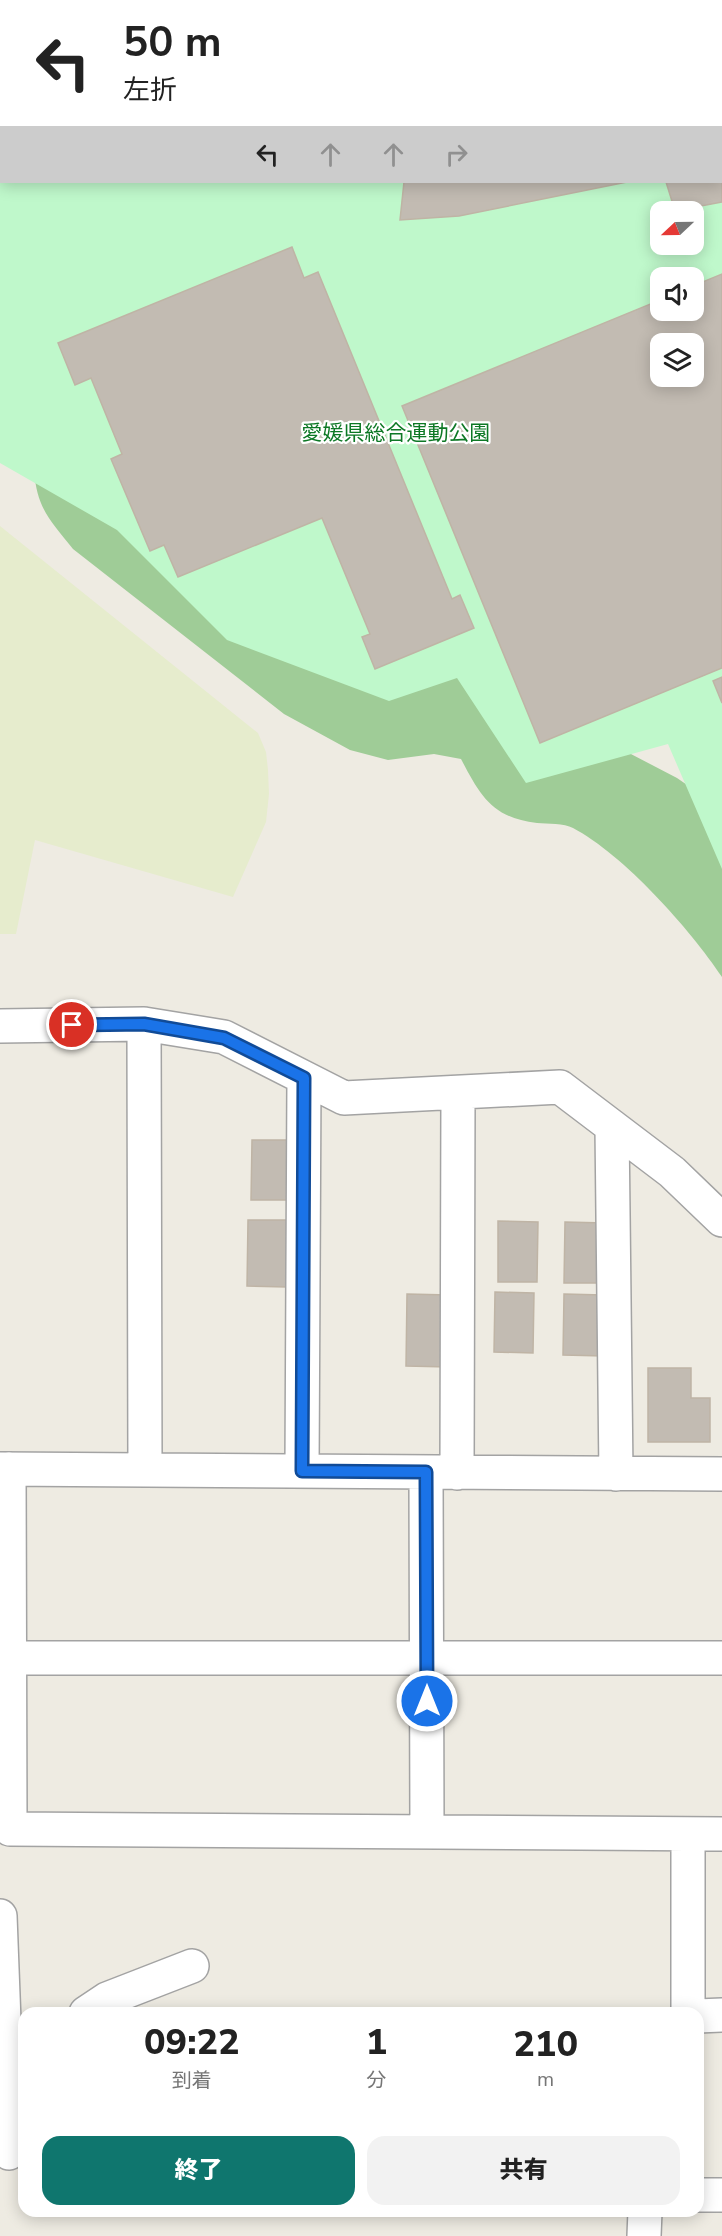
<!DOCTYPE html>
<html lang="ja">
<meta charset="utf-8">
<style>
:root{--surface:#fff;--page:#f2f2f2;--text:#222;--muted:#767676;--accent:#0f766e}
body{margin:0;font-family:"Nunito Sans","Noto Sans JP",sans-serif;background:var(--page);color:var(--text);height:100vh;display:flex;flex-direction:column;font-size:22px;white-space:nowrap}
*{box-sizing:border-box;margin:0}
p{font-size:20px;color:var(--muted)}
.icon{flex:none;width:33px;height:33px;fill:none;stroke:currentColor;stroke-width:2;stroke-linecap:round;stroke-linejoin:round}
.map{position:relative;flex:1;overflow:hidden}
.details{position:absolute;left:18px;top:2007px;width:686px;height:210px;display:flex;flex-direction:column;background:var(--surface);border-radius:18px;box-shadow:0 3px 15px #0003}
.details>*{flex:none}
.banner{position:absolute;left:0px;top:0px;width:723px;height:183px;box-shadow:0 3px 15px #0003;background:#fff;color:var(--text);overflow:hidden}
.needle{width:39px;rotate:248deg}
.controls{position:absolute;left:650px;top:201px;display:grid;gap:12px}
.controls a{display:grid;place-items:center;width:54px;height:54px;border-radius:12px;background:var(--surface);box-shadow:0 3px 15px #0003;font-size:30px}
.pin{position:absolute;display:grid;place-items:center;width:51px;height:51px;color:#fff;margin:-26px;border:3px solid #fff;border-radius:50%;box-shadow:0 2px 6px #0007}
.me{position:absolute;width:66px;margin:-33px;rotate:0deg;stroke-linejoin:round;filter:drop-shadow(0 0 4px #0008)}
.turn{display:flex;align-items:center;gap:21px;height:126px;padding:0 24px;font-size:27px}
.turn .icon{width:78px;height:78px;stroke-width:2.5}
.turn b{display:block;font-size:42px;line-height:51px}
.lanes{display:flex;align-items:center;height:57px;padding:0 24px;background:#0003;justify-content:center;gap:30px;direction:ltr}
.lanes .off{opacity:.35}
.eta{display:flex;justify-content:space-evenly;align-items:center;height:102px;text-align:center}
.eta b{font-size:36px;font-weight:800;line-height:42px}
.button{display:flex;gap:12px;margin-top:auto;padding:12px 24px}
.button a{flex:1;height:69px;border-radius:18px;background:var(--accent);color:#fff;font-size:24px;font-weight:800;line-height:69px;text-align:center}
.button a+a{background:var(--page);color:var(--text)}
.map>svg:first-child{display:block}
</style>
<div class="map">
<svg width="722" height="2236" viewBox="0 0 722 2236">
<rect width="100%" height="100%" fill="#eeebe2"/>
<path fill="#e6eccd" d="M0 526 258 733 266 752 268 770 269 794 266 822 233 897 35 840 16 934H0Z"/>
<path fill="#9fcc97" d="M34 470 458 634 579 727 677 778 722 809V977C690 929 624 855 573 828 564 823 548 824 537 823 492 818 480 795 461 759L434 754 388 760 350 750 284 714 73 549C50 520 37 509 34 470Z"/>
<path fill="#bff8cb" fill-rule="evenodd" d="M0 0H722V869L668 744 526 783 457 678 389 701 227 640 117 530 0 463ZM2 2H722V182H2ZM660 212H693V244H660ZM660 278H693V310H660ZM660 344H693V376H660Z"/>
<path fill="#80dcc6" d="M214 0H722V202L675 211 666 182H722V2Z"/>
<path fill="#c2bbb2" stroke="#bfb4a5" stroke-width="1.5" fill-rule="evenodd" d="M214 0H334L335 2H215Z
M722 28V202L675 211 666 182H722Z
M404 182H627L459 216 400 220Z
M292 247 304 278 318 272 452 599 460 595 474 628 375 669 362 637 370 634 322 518 178 577 164 545 150 551 111 459 122 454 91 378 75 385 58 343Z
M722 274V668L540 743 402 406 660 300V310H693V286ZM660 344H693V376H660Z
M722 677V703L713 681Z
M252 1140H291V1200H251Z
M248 1220H287L286 1287 247 1286Z
M498 1221 538 1222 537 1282H498Z
M565 1222 605 1223 604 1283H564Z
M495 1292 534 1293 533 1353 494 1352Z
M407 1294 449 1295 448 1367 406 1366Z
M564 1294 603 1295V1356L563 1355Z
M648 1368H691V1398H710V1442H648Z"/>
<g fill="none" stroke-linecap="round" stroke-linejoin="round">
<defs>
<path id="street" d="M144 1024 145 1470
M0 1026 144 1024 224 1037 344 1098 560 1087 672 1172 722 1220
M612 1127 616 1474
M0 1469 722 1474
M9 1469 10 1829 722 1834
M302 1471 304 1078
M426 1472 427 1832
M457 1473 458 1093
M10 1658H722
M688 1834V2013
M0 1916 9 2153
M86 2013 107 1999 192 1966
M698 2016 722 2015
M698 2195H722
M644 2236 645 2211"/>
</defs>
<use href="#street" stroke="#a3a3a3" stroke-width="36"/>
<use href="#street" stroke="#fff" stroke-width="33"/>
</g>
<g fill="none" stroke-linecap="round" stroke-linejoin="round">
<defs>
<path id="route" d="M72 1025 144 1024 224 1038 304 1078 302 1471 426 1472 427 1701"/>
</defs>
<use href="#route" stroke="#114b97" stroke-width="15"/>
<use href="#route" stroke="#1a73e8" stroke-width="10"/>
</g>
<g text-anchor="middle" dominant-baseline="central" stroke-width="4.5" stroke-linejoin="round" paint-order="stroke">
<g font-size="21" fill="#0d7825" stroke="#fff">
<text x="396" y="433">愛媛県総合運動公園</text>
</g>
</g>
</svg>
<div class="controls">
<a><svg class="needle" viewBox="-14 -14 28 28"><path d="M0-13l5 13h-10z" fill="#e53935"/><path d="M0 13l5-13h-10z" fill="#767676"/></svg></a>
<a><svg class="icon" aria-label="sound" viewBox="0 0 24 24"><path d="M4 9h4l5-4v14l-5-4H4zM17 9q2 3 0 6"/></svg></a>
<a><svg class="icon" aria-label="layers" viewBox="0 0 24 24"><path d="M12 4l9 5-9 5-9-5zM3 14l9 5 9-5"/></svg></a>
</div>
<div class="pin" style="left:72px;top:1025px;background:#d93025"><svg class="icon" aria-label="arrive" viewBox="0 0 24 24"><path d="M6 21V4h12l-3 4 3 4H6"/></svg></div>
<svg class="me" style="left:427px;top:1701px" viewBox="-20 -20 40 40"><circle r="17" fill="#1a73e8" stroke="#fff" stroke-width="3"/><path d="M0-11L8 9 0 5-8 9z" fill="#fff"/></svg>
<div class="banner">
<div class="turn"><svg class="icon" aria-label="left" viewBox="0 0 24 24"><path d="M17 20v-9H6M10 6l-5 5 5 5"/></svg><div><b>50 m</b>左折</div></div>
<div class="lanes"><svg class="icon" aria-label="left" viewBox="0 0 24 24"><path d="M17 20v-9H6M10 6l-5 5 5 5"/></svg><svg class="icon off" aria-label="ahead" viewBox="0 0 24 24"><path d="M12 20V5M6 11l6-6 6 6"/></svg><svg class="icon off" aria-label="ahead" viewBox="0 0 24 24"><path d="M12 20V5M6 11l6-6 6 6"/></svg><svg class="icon off" aria-label="right" viewBox="0 0 24 24"><path d="M7 20v-9h11M14 6l5 5-5 5"/></svg></div>
</div>
<section class="details">
<div class="eta">
<div><b>09:22</b><p>到着</p></div>
<div><b>1</b><p>分</p></div>
<div><b>210</b><p>m</p></div>
</div>
<div class="button"><a>終了</a><a>共有</a></div>
</section>
</div>
